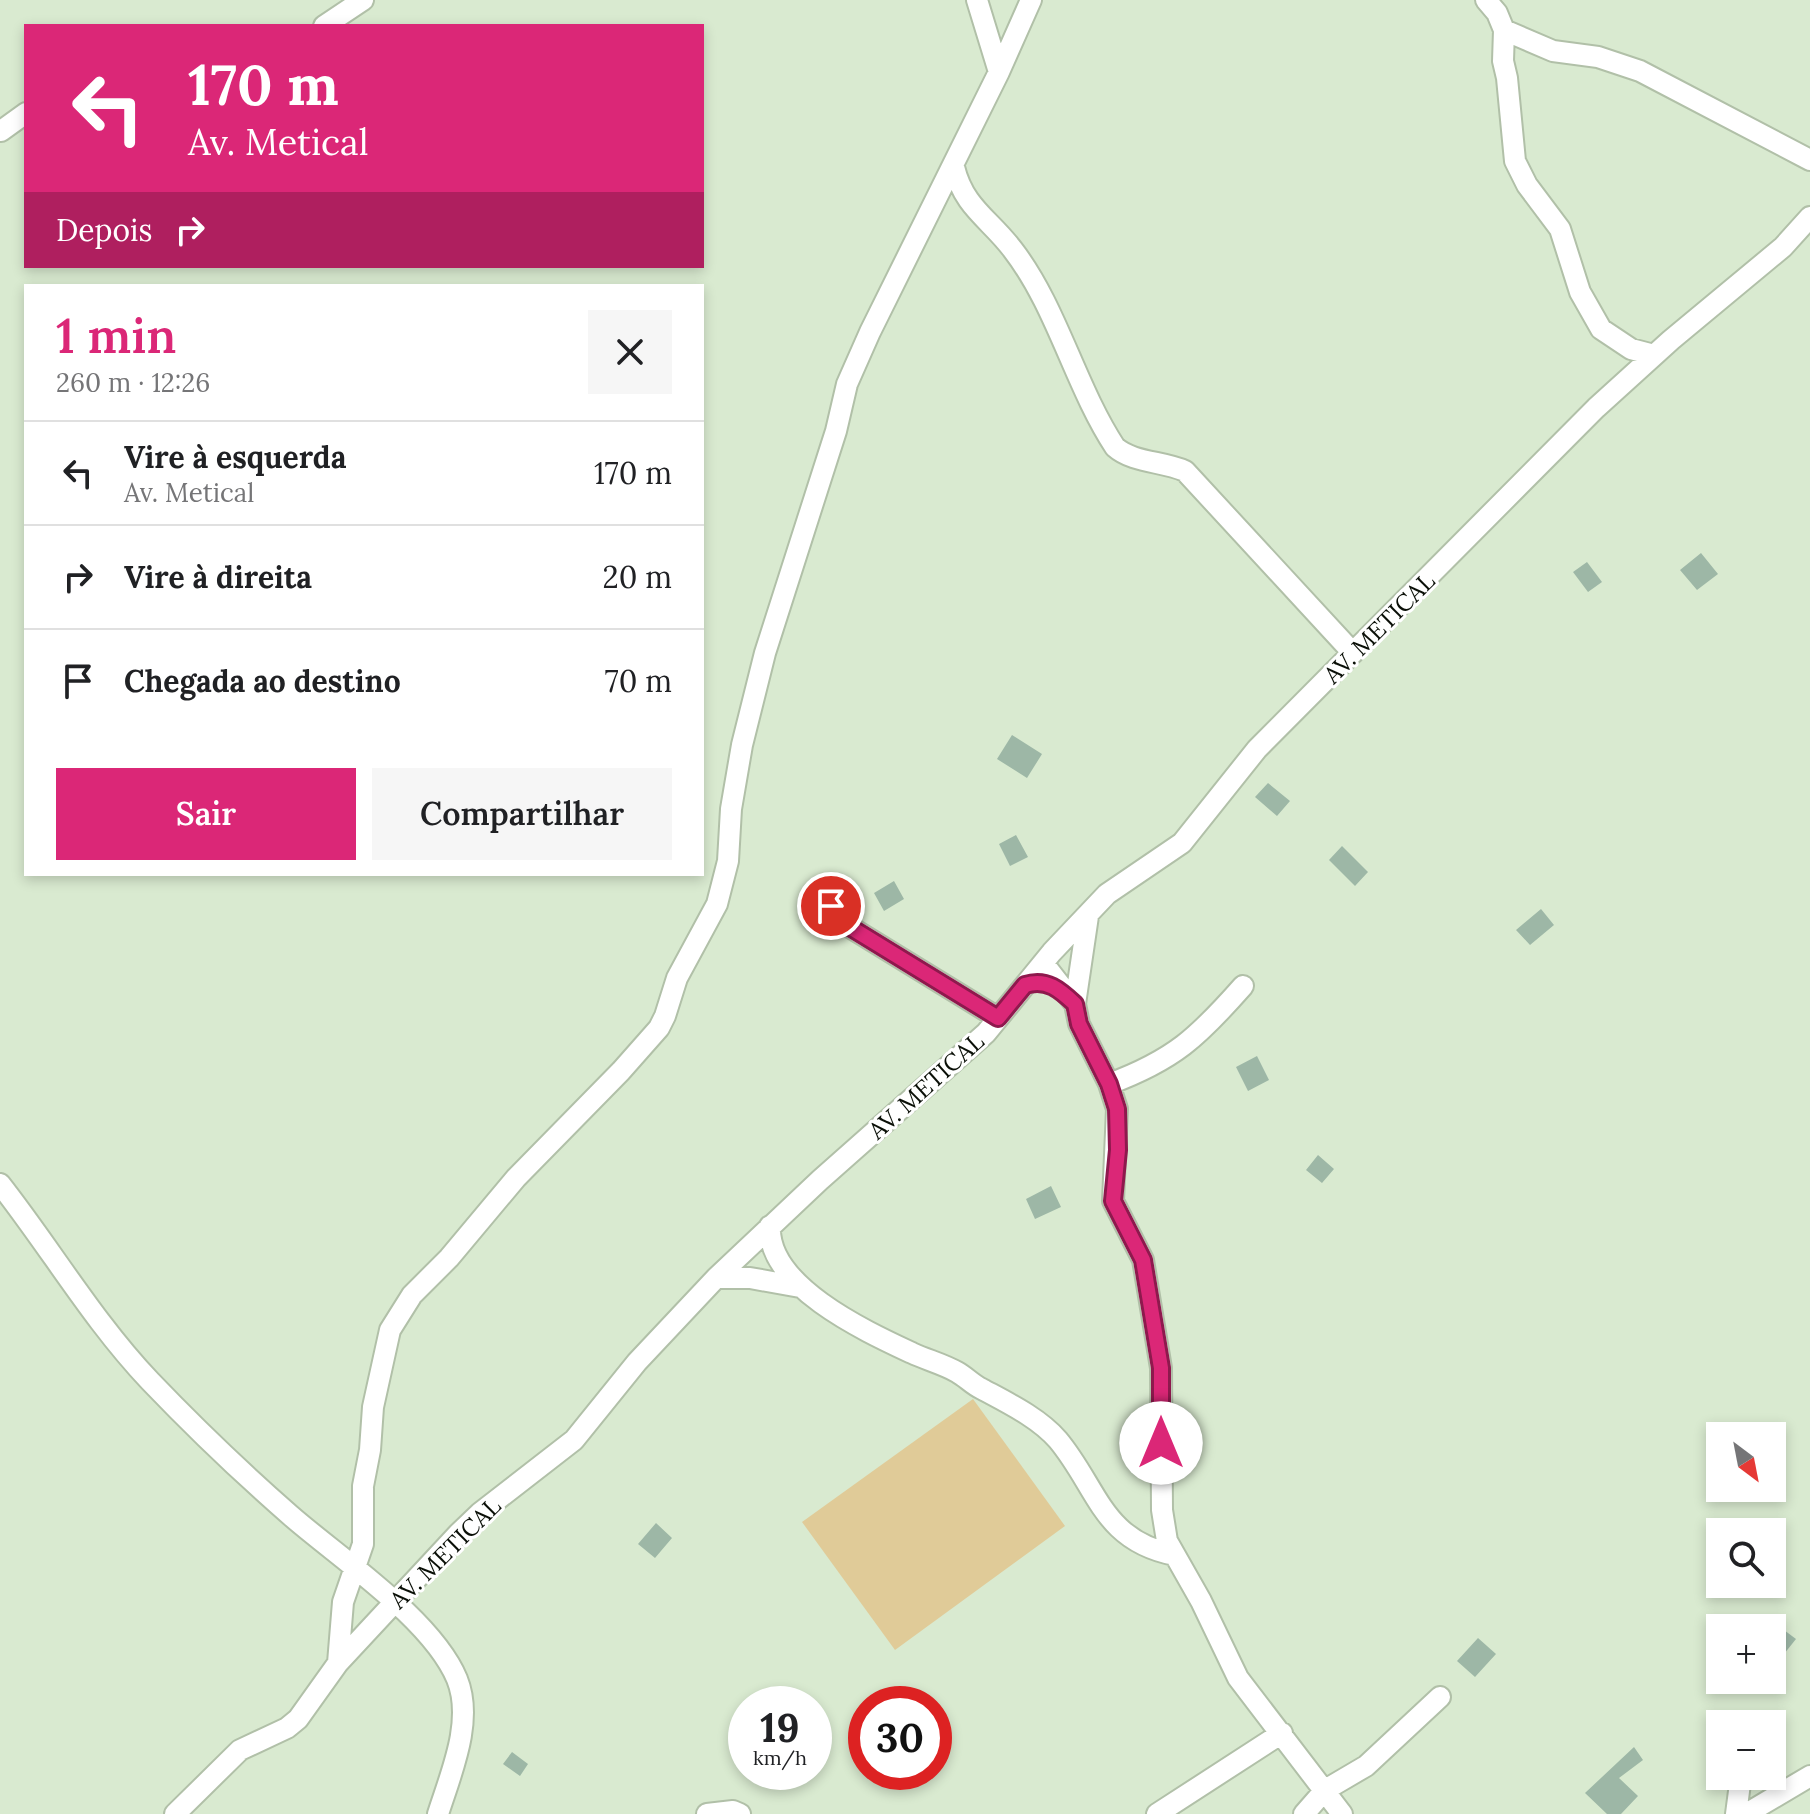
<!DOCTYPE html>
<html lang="pt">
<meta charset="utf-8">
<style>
:root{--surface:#fff;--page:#f6f6f6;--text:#202124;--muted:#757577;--line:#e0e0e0;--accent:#db2777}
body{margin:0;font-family:Lora,serif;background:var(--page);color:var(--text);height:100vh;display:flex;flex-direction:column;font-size:30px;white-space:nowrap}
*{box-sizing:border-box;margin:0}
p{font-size:26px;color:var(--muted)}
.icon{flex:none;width:44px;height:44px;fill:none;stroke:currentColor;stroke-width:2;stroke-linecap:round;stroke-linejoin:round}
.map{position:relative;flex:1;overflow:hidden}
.details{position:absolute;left:24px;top:284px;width:680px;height:592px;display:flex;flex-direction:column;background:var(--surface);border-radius:0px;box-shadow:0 4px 12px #0003}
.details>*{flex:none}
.hud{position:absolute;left:24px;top:24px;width:680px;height:244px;border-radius:0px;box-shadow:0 4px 12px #0003;background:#db2777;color:#fff;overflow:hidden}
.needle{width:52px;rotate:148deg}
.tools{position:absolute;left:1706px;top:1422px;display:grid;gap:16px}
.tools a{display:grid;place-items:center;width:80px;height:80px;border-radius:0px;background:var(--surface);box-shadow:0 4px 12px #0003;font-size:40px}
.speed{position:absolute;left:728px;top:1686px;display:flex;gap:16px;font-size:40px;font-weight:700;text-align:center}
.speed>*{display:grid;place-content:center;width:104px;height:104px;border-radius:50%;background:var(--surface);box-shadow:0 4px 12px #0003;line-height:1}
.speed small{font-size:20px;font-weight:400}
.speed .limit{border:12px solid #d22;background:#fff;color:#111}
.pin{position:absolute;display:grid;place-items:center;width:68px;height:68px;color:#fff;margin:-34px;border:4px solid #fff;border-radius:50%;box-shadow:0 2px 8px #0007}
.me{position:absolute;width:88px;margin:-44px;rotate:0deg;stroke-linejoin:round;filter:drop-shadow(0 0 6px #0008)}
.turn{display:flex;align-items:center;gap:28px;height:168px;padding:0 32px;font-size:36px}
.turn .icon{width:104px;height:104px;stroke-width:2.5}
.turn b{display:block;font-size:56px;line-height:68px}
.then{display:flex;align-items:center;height:76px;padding:0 32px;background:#0003;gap:16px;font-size:30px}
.round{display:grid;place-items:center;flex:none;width:84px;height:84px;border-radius:0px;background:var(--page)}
.headline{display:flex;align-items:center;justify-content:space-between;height:136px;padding:0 32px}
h1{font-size:48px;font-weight:600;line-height:60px;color:var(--accent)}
.primary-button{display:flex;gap:16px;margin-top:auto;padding:16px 32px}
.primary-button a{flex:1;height:92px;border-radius:0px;background:var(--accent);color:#fff;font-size:32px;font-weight:600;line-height:92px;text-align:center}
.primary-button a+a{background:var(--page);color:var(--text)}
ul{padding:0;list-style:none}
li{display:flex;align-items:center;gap:24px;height:104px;padding:0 32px;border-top:2px solid var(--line)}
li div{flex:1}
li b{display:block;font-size:30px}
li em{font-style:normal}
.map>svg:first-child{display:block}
</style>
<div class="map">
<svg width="1810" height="1814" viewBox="0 0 1810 1814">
<rect width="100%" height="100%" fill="#d9ead0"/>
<path fill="#e0cb98" d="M973 1399 1065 1526 895 1650 802 1522Z"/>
<path fill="#9db7a6" d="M1701 553 1718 574 1697 590 1680 570Z
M1587 562 1602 582 1588 592 1573 572Z
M1012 735 1042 754 1027 778 997 759Z
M1268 783 1290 801 1277 816 1255 797Z
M1016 835 1028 857 1010 866 999 844Z
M1342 846 1368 872 1355 886 1329 860Z
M894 881 904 899 884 911 874 893Z
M1541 909 1554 925 1530 945 1516 930Z
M1257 1056 1269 1080 1248 1091 1236 1067Z
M1318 1155 1334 1169 1322 1183 1306 1170Z
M1051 1186 1061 1207 1035 1219 1026 1199Z
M656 1523 672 1538 655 1558 638 1544Z
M1772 1621 1796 1639 1772 1669Z
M1478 1638 1496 1654 1475 1677 1457 1661Z
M1634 1747 1643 1760 1619 1778 1638 1796 1621 1814H1607L1585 1793Z
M512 1752 528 1764 520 1776 503 1764Z"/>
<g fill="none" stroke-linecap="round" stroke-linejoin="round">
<defs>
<path id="minor" d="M1486 0 1497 13 1504 30 1503 61 1507 78 1515 161 1527 185 1560 229 1580 292 1601 329 1631 349 1654 355
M324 26 363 0
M1504 30 1553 51 1598 57 1640 71 1810 160
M999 72 1031 0
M1 131 26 113
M954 167C964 208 990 219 1013 250 1057 307 1075 386 1115 447 1133 463 1163 461 1185 471L1353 653
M831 906V912L840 921 998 1018
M1088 916 1075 1004 1079 1024 1109 1084 1117 1109 1113 1201 1143 1260 1161 1368 1162 1510 1167 1541 1201 1601 1238 1678 1342 1814
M1043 963 1075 1004
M1109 1084C1174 1060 1198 1037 1243 986
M0 1184C51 1249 93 1321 150 1381 194 1427 242 1473 290 1515 339 1558 432 1619 457 1679 474 1721 451 1773 438 1814
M770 1226C767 1286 865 1331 912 1353 927 1360 943 1364 957 1372 966 1377 973 1385 982 1389 1008 1403 1039 1418 1058 1440 1098 1488 1102 1541 1175 1555
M716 1278H750L800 1287
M338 1663 343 1602 363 1544V1486L370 1450 373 1407 390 1330 412 1295 449 1258 516 1178 621 1071 659 1028 665 1016 677 978 717 904 728 861 731 809 742 745 765 653 836 431 847 384 870 332 999 72 977 0
M175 1814 240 1750 287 1728 298 1719 338 1663 458 1534 480 1513 574 1440 637 1362 716 1278 820 1180 986 1033 1052 952 1107 894 1182 843 1257 749 1596 408 1671 340 1783 247 1810 217
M707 1814 733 1811 740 1814
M1157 1814 1282 1733
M1304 1814 1325 1790 1366 1766 1440 1697
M1736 1814 1741 1776
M1746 1814 1810 1776"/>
</defs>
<use href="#minor" stroke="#b1c0a8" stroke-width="24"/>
<use href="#minor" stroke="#fff" stroke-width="20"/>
</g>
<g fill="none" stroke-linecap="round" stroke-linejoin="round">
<defs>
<path id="route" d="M831 906V912L840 921 998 1018 1025 985C1047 978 1060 990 1075 1004L1079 1024 1109 1084 1117 1109 1118 1150 1113 1201 1143 1260 1161 1368V1443"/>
</defs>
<use href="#route" stroke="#8e194d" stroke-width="20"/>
<use href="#route" stroke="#db2777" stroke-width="14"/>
</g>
<g text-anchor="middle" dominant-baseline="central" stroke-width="6" stroke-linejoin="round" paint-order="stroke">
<g font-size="24" fill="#0a0f07" stroke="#fff">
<text transform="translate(1379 628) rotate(-45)">AV. METICAL</text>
<text transform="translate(926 1086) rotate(-42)">AV. METICAL</text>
<text transform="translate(445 1553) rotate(-45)">AV. METICAL</text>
</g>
</g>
</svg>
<div class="tools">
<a><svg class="needle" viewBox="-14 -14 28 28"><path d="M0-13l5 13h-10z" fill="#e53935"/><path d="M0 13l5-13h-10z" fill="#757577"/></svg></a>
<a><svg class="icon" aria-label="search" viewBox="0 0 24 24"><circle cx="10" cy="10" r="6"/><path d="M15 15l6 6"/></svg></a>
<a>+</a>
<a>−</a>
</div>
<div class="speed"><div>19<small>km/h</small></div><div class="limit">30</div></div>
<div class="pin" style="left:831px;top:906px;background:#d93025"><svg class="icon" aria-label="arrive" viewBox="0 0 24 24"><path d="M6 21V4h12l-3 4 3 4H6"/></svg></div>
<svg class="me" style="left:1161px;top:1443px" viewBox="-20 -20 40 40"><circle r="19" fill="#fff"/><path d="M0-13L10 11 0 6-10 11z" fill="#db2777"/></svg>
<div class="hud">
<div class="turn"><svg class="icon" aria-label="left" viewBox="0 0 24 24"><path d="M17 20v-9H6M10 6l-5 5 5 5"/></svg><div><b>170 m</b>Av. Metical</div></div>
<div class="then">Depois<svg class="icon" aria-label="right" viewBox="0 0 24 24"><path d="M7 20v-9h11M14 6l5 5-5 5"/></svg></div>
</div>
<section class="details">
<div class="headline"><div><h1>1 min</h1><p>260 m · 12:26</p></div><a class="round"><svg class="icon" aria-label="close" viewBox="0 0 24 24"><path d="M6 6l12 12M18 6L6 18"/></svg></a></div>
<ul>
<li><svg class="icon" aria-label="left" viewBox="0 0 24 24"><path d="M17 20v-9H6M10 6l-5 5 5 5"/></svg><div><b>Vire à esquerda</b><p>Av. Metical</p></div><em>170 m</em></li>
<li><svg class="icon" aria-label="right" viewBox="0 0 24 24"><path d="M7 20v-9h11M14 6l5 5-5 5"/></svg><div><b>Vire à direita</b></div><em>20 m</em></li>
<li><svg class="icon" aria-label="arrive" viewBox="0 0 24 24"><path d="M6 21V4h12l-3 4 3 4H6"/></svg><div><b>Chegada ao destino</b></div><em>70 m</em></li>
</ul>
<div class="primary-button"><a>Sair</a><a>Compartilhar</a></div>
</section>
</div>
